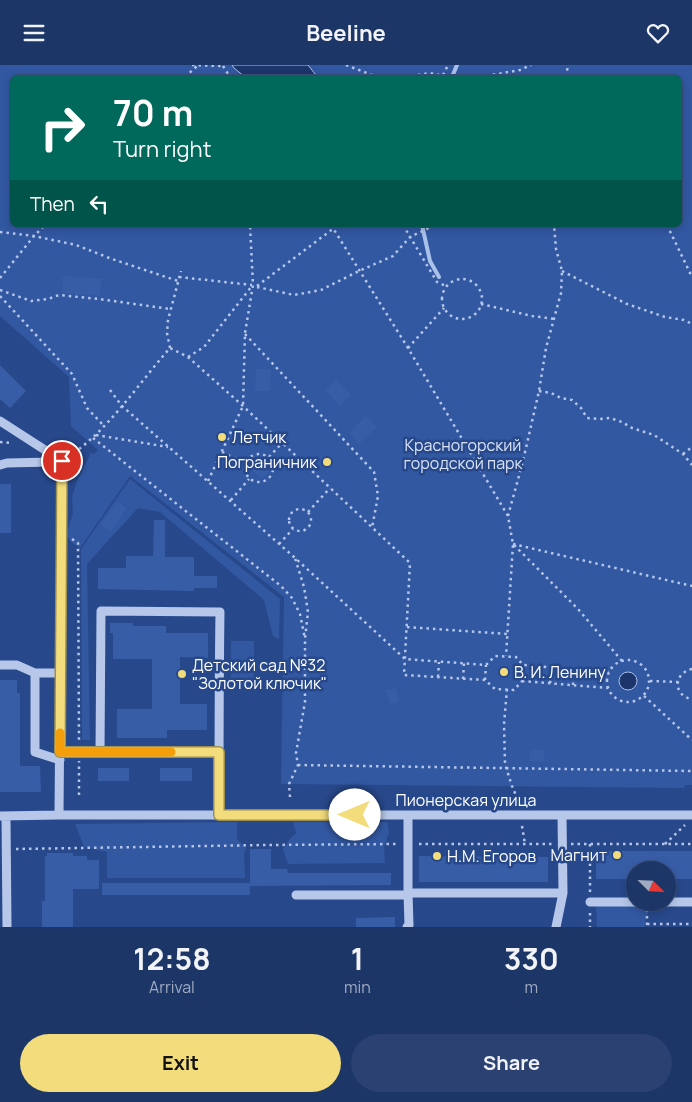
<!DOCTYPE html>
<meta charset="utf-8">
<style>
:root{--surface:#1d3668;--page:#2a4171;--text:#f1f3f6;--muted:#a0abc0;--line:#3b507c;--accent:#f2dc7b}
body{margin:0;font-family:Manrope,sans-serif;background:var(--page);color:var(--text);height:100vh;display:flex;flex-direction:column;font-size:19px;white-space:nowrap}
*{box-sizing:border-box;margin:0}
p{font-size:16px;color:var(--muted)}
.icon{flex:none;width:28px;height:28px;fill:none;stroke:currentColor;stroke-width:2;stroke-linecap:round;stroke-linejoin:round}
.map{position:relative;height:862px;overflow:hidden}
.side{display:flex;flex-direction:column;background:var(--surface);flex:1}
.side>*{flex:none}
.guide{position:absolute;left:10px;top:10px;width:672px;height:152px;border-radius:8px;box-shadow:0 2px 8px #0003,0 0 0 1px var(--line);background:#00695c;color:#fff;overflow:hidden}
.needle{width:32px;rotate:114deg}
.controls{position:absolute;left:626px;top:796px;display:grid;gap:10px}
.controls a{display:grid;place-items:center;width:50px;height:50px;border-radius:50%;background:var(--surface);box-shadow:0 2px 8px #0003,0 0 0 1px var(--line);font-size:25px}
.pin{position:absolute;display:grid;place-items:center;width:42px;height:42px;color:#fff;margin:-21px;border:2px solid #fff;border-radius:50%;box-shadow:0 1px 5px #0007}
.me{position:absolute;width:55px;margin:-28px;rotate:270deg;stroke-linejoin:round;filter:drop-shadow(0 0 4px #0008)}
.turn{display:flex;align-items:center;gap:18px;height:105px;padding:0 20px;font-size:22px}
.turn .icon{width:65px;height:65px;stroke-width:2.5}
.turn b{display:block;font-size:35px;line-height:42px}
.then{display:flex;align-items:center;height:48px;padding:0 20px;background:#0003;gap:10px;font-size:19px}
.eta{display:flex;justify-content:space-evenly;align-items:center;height:85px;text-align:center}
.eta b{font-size:30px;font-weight:700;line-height:35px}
.button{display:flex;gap:10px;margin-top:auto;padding:10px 20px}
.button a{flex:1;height:58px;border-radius:30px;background:var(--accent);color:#111;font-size:20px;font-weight:700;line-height:58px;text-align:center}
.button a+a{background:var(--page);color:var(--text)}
header{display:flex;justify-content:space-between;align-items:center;height:65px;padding:0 20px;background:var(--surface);font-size:22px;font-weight:700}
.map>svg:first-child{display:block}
</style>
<header><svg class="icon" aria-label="menu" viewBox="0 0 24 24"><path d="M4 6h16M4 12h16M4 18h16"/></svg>Beeline<svg class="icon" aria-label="heart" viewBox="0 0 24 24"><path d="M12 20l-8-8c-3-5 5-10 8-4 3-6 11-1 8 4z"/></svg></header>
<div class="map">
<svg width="692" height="862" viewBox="0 0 692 862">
<rect width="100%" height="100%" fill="#27488b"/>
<path fill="#3258a2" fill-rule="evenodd" d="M0 0H692V720H685L684 723 281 719 284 532 130 411 80 483 72 478 66 470 73 448 72 432 77 416 91 388 94 389 98 385 71 361 69 312 0 251ZM12 12H680V160H12Z
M130 414 280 534 279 574 273 571 264 535 160 447 138 443 87 499 90 675H82L81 484Z
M231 576H254V618H231Z
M237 757V774L246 783 244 789 245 813H107V787L84 782 75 759Z
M293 757H387L389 767 384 782 385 798 288 799 283 784 289 775 296 768Z
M604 835 647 838 648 849 645 857V862H597L596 842Z"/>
<path fill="#1c356b" stroke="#aac1ea" d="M232 0H308L315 9 320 12H245L234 3Z
M619 616a9 9 0 1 1 18 0a9 9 0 1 1-18 0Z"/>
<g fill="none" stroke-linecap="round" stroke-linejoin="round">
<path stroke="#aac1ea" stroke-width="4" d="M452 12 457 0
M422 160 430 196 439 212"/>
</g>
<path fill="#385da7" d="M63 211 101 214 100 231 62 228Z
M0 300 26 326 10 343 0 334Z
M256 304H271L270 326H255Z
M336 315 351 330 340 341 325 325Z
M366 351 377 362 359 379 349 368Z
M256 392 270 405 262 414 248 401Z
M0 419H11V468H0Z
M118 436 127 443 110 467 100 460Z
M154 455H165V492H194V511H217V523H194V526L98 524V503H126V491H153Z
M110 558H133V561H166V568H208V593L180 592V639H207V665H167V673H117V644H152V594H113V568H110Z
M0 615H17V628H20V701H40L41 727H0Z
M396 623 399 637 390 639 386 625Z
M530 685H545L544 696H529Z
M98 703H129V716H98Z
M160 703H192V716H160Z
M250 784H271V804H287L288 808H391V820L250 821V830H102V818H250Z
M596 786H692V814H668V805H635V814H596Z
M47 788H73V791H87V795H99V824H73V862H42V836H45V791H47Z
M419 791 548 792V817H419Z
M395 852V862H356V853Z"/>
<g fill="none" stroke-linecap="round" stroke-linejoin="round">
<path stroke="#b6c7e9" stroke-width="2.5" stroke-dasharray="2.5 4" stroke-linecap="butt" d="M192 0 223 1
M346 0 377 12H386
M223 1 230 12
M443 10 448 0
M185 12 197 1
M405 12 430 8 449 12
M480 12 520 5 531 0
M566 12 568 0
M331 160 408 283 508 451 513 479 506 591
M403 160 437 217 446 221
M667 160 692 212
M0 167 34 171 76 180 112 194 178 216
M562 206 627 239 665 252 684 255 692 259
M179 212 252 220
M0 213 34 171 45 160
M442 234a20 20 0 1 1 40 0a20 20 0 1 1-40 0Z
M257 221 338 160
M257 222 294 230 321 225 359 206 393 191 410 172 435 160
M0 225 31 236 48 234 59 230 99 234 170 244
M0 231 72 309 87 343 104 361
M481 239 532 251 555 254
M245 269 374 407 378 431 372 463
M170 283 167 268 168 255 181 206
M408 283 444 243
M188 292 204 282 252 221
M110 325 122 341 294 492 405 594 486 600 495 591 516 592 523 600 609 607
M539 326 551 328 561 333 572 335 581 343 587 353 599 354 610 353 622 357 632 363 654 370 683 389 692 400
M96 370 168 382
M93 373 281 521 292 533 300 549 305 574
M0 377 13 378
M222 387 245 398
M74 388C112 360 139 318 170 283L188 292 243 341 410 498 404 610 485 615 495 624 514 625 522 616 523 600
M245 403a14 14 0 1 1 28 0a14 14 0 1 1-28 0Z
M683 389 692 382
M269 392 282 378
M208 416 243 341 245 268 253 220 250 160
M231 435 249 414
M289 455a11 11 0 1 1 22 0a11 11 0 1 1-22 0Z
M308 447 330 423
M508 451 523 396 539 326 546 283 561 228 562 206 556 184 554 160
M72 474 78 478 79 678
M279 479 293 464
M513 479 692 521
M514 480 578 544 622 596
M407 562 507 569
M607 616a21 21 0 1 1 42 0a21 21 0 1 1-42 0Z
M692 604C673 608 673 631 692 634
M438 612 439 597
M463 614 464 598
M485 615 486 600
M522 616 608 623
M650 616 678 617
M550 618 552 603
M573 620 574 604
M507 624 504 659 505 699 512 721 517 733 519 740
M644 631 692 675
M298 700 692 706
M79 730V696
M290 732 289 719 298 700 296 688 305 637V574L308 547 304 522 295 493
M522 761 525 779
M419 779H553
M571 779H692
M590 779V827
M665 779 685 760
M16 784 266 780 398 779
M647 838V862
M590 848V862
M647 859H692"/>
<path stroke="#b6c7e9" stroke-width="9" d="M0 356 62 396 59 750
M0 400 7 398 52 397 58 393
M0 600H17L35 608H61
M35 608V687L60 695
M60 687H100
M219 750C219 682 219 615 220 547L101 546 100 687H219
M408 750V828H563
M0 751 59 750H692
M6 751 7 862
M296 830H408
M590 837H635
M668 837H692
M407 862 409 860 408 828
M556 862 563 828 562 750"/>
</g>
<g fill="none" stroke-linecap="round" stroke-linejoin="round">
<defs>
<path id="route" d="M62 396 60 687H219V750H355"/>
</defs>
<use href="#route" stroke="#9d8f50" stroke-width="12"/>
<use href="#route" stroke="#f2dc7b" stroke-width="9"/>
<path stroke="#f59e0b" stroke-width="9" d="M60 668V687H171"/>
</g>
<g fill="#f2dc7b" stroke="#27488b" stroke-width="2">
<circle cx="222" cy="372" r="5"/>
<circle cx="327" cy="397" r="5"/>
<circle cx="504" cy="607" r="5"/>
<circle cx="182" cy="609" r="5"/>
<circle cx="617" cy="790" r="5"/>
<circle cx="437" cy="791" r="5"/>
</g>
<g text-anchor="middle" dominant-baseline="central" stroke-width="5" stroke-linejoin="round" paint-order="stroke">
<g font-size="16" fill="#fff" stroke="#27488b" text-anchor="start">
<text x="232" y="372">Летчик</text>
<text x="317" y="397" text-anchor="end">Пограничник</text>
<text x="192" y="600">Детский сад №32<tspan x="192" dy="18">"Золотой ключик"</tspan></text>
<text x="514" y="607">В. И. Ленину</text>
<text x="607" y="790" text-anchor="end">Магнит</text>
<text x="447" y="791">Н.М. Егоров</text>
</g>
<g font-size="16" fill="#dae4f7" stroke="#27488b">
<text x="463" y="380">Красногорский<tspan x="463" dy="18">городской парк</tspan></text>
</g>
<g font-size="16" fill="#fff" stroke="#27488b">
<text x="466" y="735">Пионерская улица</text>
</g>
</g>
</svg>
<div class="controls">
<a><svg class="needle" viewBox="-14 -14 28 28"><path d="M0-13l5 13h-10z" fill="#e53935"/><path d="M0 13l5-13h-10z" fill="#a0abc0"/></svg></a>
</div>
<div class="pin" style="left:62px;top:396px;background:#d93025"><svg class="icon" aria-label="arrive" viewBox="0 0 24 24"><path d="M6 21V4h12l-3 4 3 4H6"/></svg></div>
<svg class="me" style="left:355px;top:750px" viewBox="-20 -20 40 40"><circle r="19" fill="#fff"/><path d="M0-13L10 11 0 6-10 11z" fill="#f2dc7b"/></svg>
<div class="guide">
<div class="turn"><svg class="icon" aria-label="right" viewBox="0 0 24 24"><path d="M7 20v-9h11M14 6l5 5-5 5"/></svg><div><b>70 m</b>Turn right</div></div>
<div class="then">Then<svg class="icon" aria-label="left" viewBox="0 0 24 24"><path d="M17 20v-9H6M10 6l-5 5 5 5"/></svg></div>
</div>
</div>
<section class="side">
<div class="eta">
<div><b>12:58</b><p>Arrival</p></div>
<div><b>1</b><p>min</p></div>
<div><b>330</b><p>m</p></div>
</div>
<div class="button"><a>Exit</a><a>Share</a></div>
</section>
